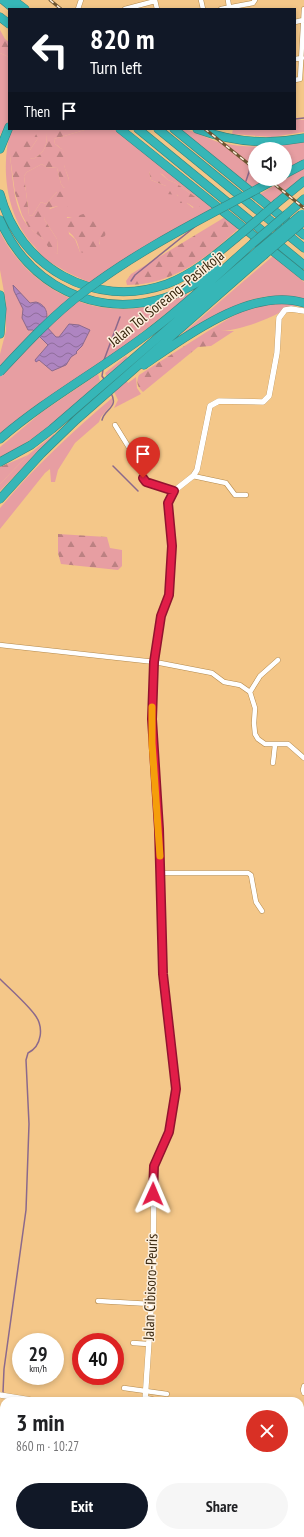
<!DOCTYPE html>
<meta charset="utf-8">
<style>
:root{--surface:#fff;--page:#f6f6f6;--text:#202124;--muted:#757577;--accent:#111827}
body{margin:0;font-family:"PT Sans Narrow",sans-serif;background:var(--page);color:var(--text);height:100vh;display:flex;flex-direction:column;font-size:15px;white-space:nowrap}
*{box-sizing:border-box;margin:0}
p{font-size:13px;color:var(--muted)}
.icon{flex:none;width:22px;height:22px;fill:none;stroke:currentColor;stroke-width:2;stroke-linecap:round;stroke-linejoin:round}
.map{position:relative;flex:1;overflow:hidden}
.sheet{position:absolute;left:0px;top:1397px;width:304px;height:140px;display:flex;flex-direction:column;background:var(--surface);border-radius:12px 12px 0 0;box-shadow:0 2px 6px #0003}
.sheet>*{flex:none}
.guide{position:absolute;left:8px;top:8px;width:288px;height:122px;border-radius:0px;box-shadow:0 2px 6px #0003;background:#111827;color:#fff;overflow:hidden}
.tools{position:absolute;left:248px;top:142px;display:grid;gap:8px}
.tools a{display:grid;place-items:center;width:44px;height:44px;border-radius:50%;background:var(--surface);box-shadow:0 2px 6px #0003;font-size:20px}
.speed{position:absolute;left:12px;top:1333px;display:flex;gap:8px;font-size:20px;font-weight:700;text-align:center}
.speed>*{display:grid;place-content:center;width:52px;height:52px;border-radius:50%;background:var(--surface);box-shadow:0 2px 6px #0003;line-height:1}
.speed small{font-size:10px;font-weight:400}
.speed .limit{border:6px solid #d22;background:#fff;color:#111}
.pin{position:absolute;display:grid;place-items:center;width:34px;height:34px;color:#fff;margin:-41px -17px;border-radius:50% 50% 50% 0;rotate:-45deg;box-shadow:0 0 4px #0007}
.pin .icon{rotate:45deg}
.me{position:absolute;width:44px;margin:-22px;rotate:1deg;stroke-linejoin:round;filter:drop-shadow(0 0 3px #0008)}
.turn{display:flex;align-items:center;gap:14px;height:84px;padding:0 16px;font-size:18px}
.turn .icon{width:52px;height:52px;stroke-width:2.5}
.turn b{display:block;font-size:28px;line-height:34px}
.then{display:flex;align-items:center;height:38px;padding:0 16px;background:#0003;gap:8px;font-size:15px}
.round{display:grid;place-items:center;flex:none;width:42px;height:42px;border-radius:21px;background:var(--page)}
.overview{display:flex;align-items:center;justify-content:space-between;height:68px;padding:0 16px}
h1{font-size:24px;font-weight:800;line-height:30px}
.button{display:flex;gap:8px;margin-top:auto;padding:8px 16px}
.button a{flex:1;height:46px;border-radius:24px;background:var(--accent);color:#fff;font-size:16px;font-weight:800;line-height:46px;text-align:center}
.button a+a{background:var(--page);color:var(--text)}
.map>svg:first-child{display:block}
</style>
<div class="map">
<svg width="304" height="1537" viewBox="0 0 304 1537">
<defs>
<pattern id="forest-firs" width="22" height="20" patternUnits="userSpaceOnUse"><rect width="22" height="20" fill="#e79ea2"/><path d="M5 1l3.5 6h-7zM16 11l3.5 6h-7z" fill="#bc8182"/></pattern>
<pattern id="water-waves" width="16" height="10" patternUnits="userSpaceOnUse"><rect width="16" height="10" fill="#ae85c1"/><path d="M0 5q4-4 8 0t8 0" fill="none" stroke="#8f6d9b"/></pattern>
</defs>
<rect width="100%" height="100%" fill="#f4c789"/>
<path fill="#e79ea2" fill-rule="evenodd" d="M0 53 9 57V120L0 135Z
M295 120H304V132L272 137 232 134 233 129H295Z
M11 129H47C47 143 47 152 33 159L30 158V150L38 138 10 156C13 178 13 209 29 227 33 232 39 234 43 239 49 246 50 250 58 254L57 239 44 219 47 210 58 206 57 192 46 204 41 202 32 216 29 215 24 176 27 172 42 164 46 167 57 168 61 184 64 188 69 180C68 175 65 170 64 165 63 152 67 152 55 144L54 139 88 129H114L217 208 92 283C77 278 61 269 48 261 42 257 38 250 33 245 6 215 0 167 11 129ZM149 171 162 174 168 180 176 183 198 199 193 208 166 186 151 180ZM67 217 72 218 100 238V244L80 252 75 239 69 234Z
M180 129C192 129 206 138 218 142 246 149 276 147 304 142V160L285 171V149H255V179H271L253 188Z
M304 168V176L270 203 260 194Z
M0 232C4 239 8 247 13 253 55 308 125 324 186 294L189 296 119 350 28 411 0 435V354L6 331V303L0 270Z
M273 256 304 282V300C253 283 208 321 167 347Z
M278 303 299 305C290 306 287 309 279 313 257 324 232 333 208 331L243 310 262 305Z
M126 356 128 358 118 368 128 383 136 377 137 388 141 394 114 408 118 400 105 373Z
M98 374 100 381C69 411 40 438 0 457V447L42 412Z
M112 398V404L101 417 99 422 75 443 58 470 55 482H51L50 469 45 473 0 529V508C34 467 72 432 112 398Z
M54 434V436L0 491V484L28 455Z"/>
<path fill="url(#forest-firs)" d="M0 30 5 39 9 42V57L0 53Z
M47 129H88L54 139 55 144 63 150 65 155 64 165 69 180 68 185 64 188 61 184 57 168 46 167 42 164 27 172 24 176 29 215 32 216 41 202 46 204 57 192 62 191 66 195 68 206 66 208 58 206 50 208 44 219 57 239 58 254 51 251 42 238 29 228 22 215 15 193 10 156 16 140 30 132 36 134 38 138 30 150V158L33 159C47 152 47 143 47 129Z
M139 160H145L168 180 176 183 198 199 200 203V209L198 210 187 203H179L178 195 167 194 166 186 151 180 149 171 140 165Z
M83 214 88 215 94 222 104 226 106 231 105 236 100 238C100 246 98 251 92 255L80 252C79 249 78 244 76 240 69 229 66 235 65 218H72Z
M225 217 239 228C207 258 172 285 127 285L126 281 131 274Z
M208 331H234L211 346 198 347 143 392C137 387 136 382 139 375Z
M28 455 0 484V467Z
M58 534 107 537 110 548 122 550V566L118 570 61 564 58 553Z"/>
<path fill="url(#water-waves)" stroke="#8b698c" d="M13 285 30 303 36 302C47 305 49 315 45 325L56 337H59L69 324 79 325 90 330 82 346 76 352 77 353 71 357 66 365 52 371 39 360 36 362 35 360 48 345 33 330H28L22 318 23 309 14 291Z"/>
<g fill="none" stroke-linecap="round" stroke-linejoin="round">
<path stroke="#8b698c" stroke-width="1.5" d="M295 119 304 118
M246 181 255 154
M131 281 135 275 197 225
M104 360 120 317
M103 370 102 376 104 379
M102 420C105 408 119 408 111 393
M113 466 138 491
M0 979C11 990 26 1003 35 1015 44 1027 42 1046 28 1053L26 1060 29 1124 26 1210 4 1369 3 1392 4 1394
M0 1492 4 1458"/>
<defs>
<path id="minor" d="M155 0 157 9
M201 0 203 9
M228 0 229 7
M78 9 81 0
M125 9 155 1
M221 9 253 3 255 0
M295 22 303 20
M295 59 302 58
M295 80 300 79 304 9
M115 425 133 454 145 481 174 491
M193 476 226 483 235 495H246
M0 645 155 662 212 673 224 682 240 685 250 692 255 708 254 723 255 734 258 739 265 744H288L304 758
M250 692 260 676 278 660
M273 763 275 745
M160 873H248L251 875 256 902 262 911
M98 1301 151 1304
M133 1343 148 1344
M304 1386 303 1390 304 1393
M124 1388 167 1394
M146 1398 160 1401"/>
<path id="tertiary" d="M0 1395 37 1401
M145 1401 153 1280 154 1166 169 1132 176 1089 163 974 161 939 159 829 152 743 155 662 161 616 169 595 172 545 168 503 174 491 193 476 197 470 210 406 219 401 263 402 269 396 277 353 279 318 285 310 291 309 304 311"/>
<path id="motorway" d="M3 0 14 9
M13 0 25 9
M0 17 9 24
M120 129 304 276
M138 129 304 265
M158 129 304 248
M174 129 304 235
M197 129C232 142 268 145 304 138
M0 149 9 127
M285 174 304 164
M0 194C19 267 94 310 167 284 196 273 219 252 242 233
M277 203 304 181
M287 214 304 199
M0 220C28 285 95 319 164 298 184 292 201 281 218 269
M0 295 2 309 0 334
M144 365C185 337 252 286 304 303
M0 439C45 400 98 371 146 335 184 307 217 275 252 244
M0 462 31 445 52 429 259 250
M0 499 41 454 76 420 264 255"/>
</defs>
<use href="#minor" stroke="#b3894c" stroke-width="5.5"/>
<use href="#tertiary" stroke="#b3894c" stroke-width="6"/>
<use href="#motorway" stroke="#37847c" stroke-width="9"/>
<use href="#minor" stroke="#fff" stroke-width="4.5"/>
<use href="#tertiary" stroke="#fff" stroke-width="5.5"/>
<use href="#motorway" stroke="#36b6b7" stroke-width="8"/>
<defs>
<path id="rail" d="M50 0 61 9
M205 129 255 169
M268 179 304 208"/>
</defs>
<use href="#rail" stroke="#6e5531" stroke-width="3"/>
<use href="#rail" stroke="#fceedc" stroke-width="1.5" stroke-dasharray="4.5" stroke-linecap="butt"/>
<defs>
<path id="motorway-bridge" d="M242 233 277 203
M252 244 287 214
M259 250 302 214
M264 255 304 221
M0 372C27 343 54 314 85 291 144 246 212 214 276 179"/>
</defs>
<use href="#motorway-bridge" stroke="#37847c" stroke-width="9" stroke-linecap="butt"/>
<use href="#motorway-bridge" stroke="#36b6b7" stroke-width="8"/>
</g>
<g fill="none" stroke-linecap="round" stroke-linejoin="round">
<defs>
<path id="route" d="M143 478 146 482 174 491 168 503 172 546 169 595 161 616 154 662 152 719 159 829 163 974 176 1089 169 1132 154 1166 153 1194"/>
</defs>
<use href="#route" stroke="#92132f" stroke-width="10"/>
<use href="#route" stroke="#e11d48" stroke-width="7"/>
<path stroke="#f59e0b" stroke-width="7" d="M152 707V743L160 856"/>
</g>
<g text-anchor="middle" dominant-baseline="central" stroke-width="3" stroke-linejoin="round" paint-order="stroke">
<g font-size="15" fill="#3a280f" stroke="#fceedc">
<text transform="translate(166 298) rotate(-39)">Jalan Tol Soreang–Pasirkoja</text>
<text transform="translate(150 1287) rotate(-88)">Jalan Cibisoro-Peuris</text>
</g>
</g>
</svg>
<div class="tools">
<a><svg class="icon" aria-label="sound" viewBox="0 0 24 24"><path d="M4 9h4l5-4v14l-5-4H4zM17 9q2 3 0 6"/></svg></a>
</div>
<div class="speed"><div>29<small>km/h</small></div><div class="limit">40</div></div>
<div class="pin" style="left:143px;top:478px;background:#d93025"><svg class="icon" aria-label="arrive" viewBox="0 0 24 24"><path d="M6 21V4h12l-3 4 3 4H6"/></svg></div>
<svg class="me" style="left:153px;top:1194px" viewBox="-20 -20 40 40"><path d="M0-17L14 15 0 8-14 15z" fill="#e11d48" stroke="#fff" stroke-width="4"/></svg>
<div class="guide">
<div class="turn"><svg class="icon" aria-label="left" viewBox="0 0 24 24"><path d="M17 20v-9H6M10 6l-5 5 5 5"/></svg><div><b>820 m</b>Turn left</div></div>
<div class="then">Then<svg class="icon" aria-label="arrive" viewBox="0 0 24 24"><path d="M6 21V4h12l-3 4 3 4H6"/></svg></div>
</div>
<section class="sheet">
<div class="overview"><div><h1>3 min</h1><p>860 m · 10:27</p></div><a class="round" style="background:#d93025;color:#fff"><svg class="icon" aria-label="close" viewBox="0 0 24 24"><path d="M6 6l12 12M18 6L6 18"/></svg></a></div>
<div class="button"><a>Exit</a><a>Share</a></div>
</section>
</div>
